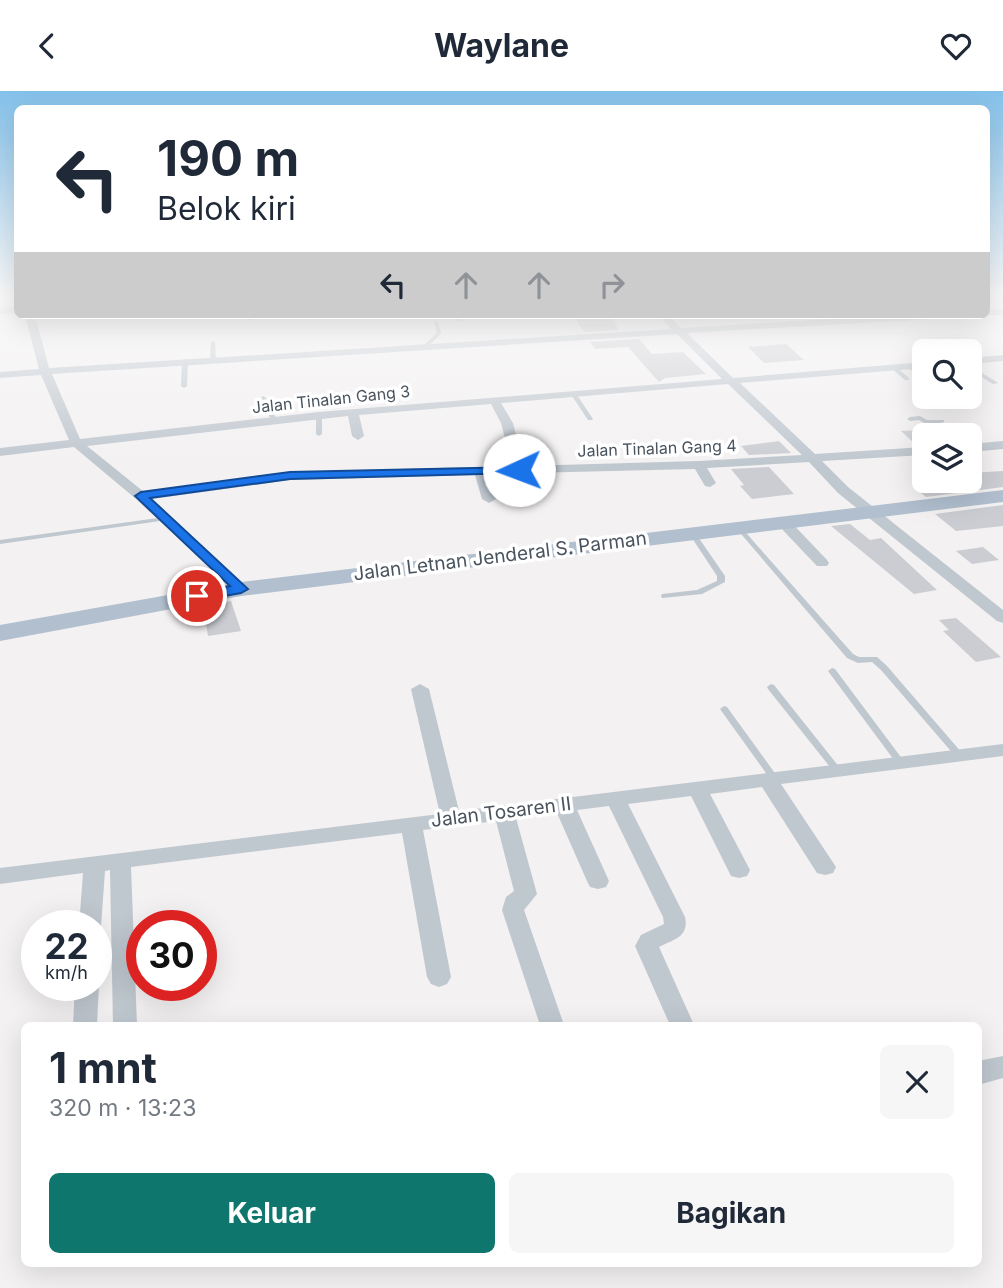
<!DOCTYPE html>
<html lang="id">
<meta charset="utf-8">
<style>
:root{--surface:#fff;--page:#f6f6f7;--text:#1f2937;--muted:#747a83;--accent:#0f766e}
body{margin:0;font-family:Inter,sans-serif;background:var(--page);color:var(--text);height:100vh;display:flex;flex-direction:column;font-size:26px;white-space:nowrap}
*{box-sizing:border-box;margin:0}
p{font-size:23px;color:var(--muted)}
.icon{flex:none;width:38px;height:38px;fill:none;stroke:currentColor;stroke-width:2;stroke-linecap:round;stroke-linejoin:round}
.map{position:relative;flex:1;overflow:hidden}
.drawer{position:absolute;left:21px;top:931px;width:961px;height:245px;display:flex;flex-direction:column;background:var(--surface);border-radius:10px;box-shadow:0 7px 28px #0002}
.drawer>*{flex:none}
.banner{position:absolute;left:14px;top:14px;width:976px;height:214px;border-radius:10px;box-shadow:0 7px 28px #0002;background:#fff;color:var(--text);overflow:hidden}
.fabs{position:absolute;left:912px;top:248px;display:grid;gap:14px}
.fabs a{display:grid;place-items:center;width:70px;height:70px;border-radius:10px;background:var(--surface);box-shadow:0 7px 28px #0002;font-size:35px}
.speed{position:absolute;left:21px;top:819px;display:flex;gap:14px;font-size:35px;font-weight:700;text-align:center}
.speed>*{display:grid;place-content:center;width:91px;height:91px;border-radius:50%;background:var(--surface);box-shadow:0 7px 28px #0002;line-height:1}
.speed small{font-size:18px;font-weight:400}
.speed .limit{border:10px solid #d22;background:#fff;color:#111}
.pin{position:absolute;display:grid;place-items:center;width:60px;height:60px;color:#fff;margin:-30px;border:4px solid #fff;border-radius:50%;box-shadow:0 2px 7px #0007}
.me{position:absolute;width:77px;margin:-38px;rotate:268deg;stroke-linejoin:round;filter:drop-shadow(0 0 5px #0008)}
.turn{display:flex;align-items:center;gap:24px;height:147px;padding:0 28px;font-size:32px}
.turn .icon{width:91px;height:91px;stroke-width:2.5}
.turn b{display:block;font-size:49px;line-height:60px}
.lanes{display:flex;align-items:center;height:66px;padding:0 28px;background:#0003;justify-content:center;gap:35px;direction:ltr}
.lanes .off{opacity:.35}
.round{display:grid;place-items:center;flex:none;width:74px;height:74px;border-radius:10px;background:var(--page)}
.headline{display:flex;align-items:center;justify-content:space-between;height:119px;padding:0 28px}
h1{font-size:42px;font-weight:700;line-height:52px}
.cta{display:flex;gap:14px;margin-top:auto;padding:14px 28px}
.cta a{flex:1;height:80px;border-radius:10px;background:var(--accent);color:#fff;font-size:28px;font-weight:700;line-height:80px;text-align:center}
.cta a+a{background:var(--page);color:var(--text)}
header{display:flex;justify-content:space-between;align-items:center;height:91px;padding:0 28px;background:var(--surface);font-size:32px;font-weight:700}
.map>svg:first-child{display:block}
</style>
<header><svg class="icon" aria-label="back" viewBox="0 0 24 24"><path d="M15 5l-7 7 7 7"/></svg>Waylane<svg class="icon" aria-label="heart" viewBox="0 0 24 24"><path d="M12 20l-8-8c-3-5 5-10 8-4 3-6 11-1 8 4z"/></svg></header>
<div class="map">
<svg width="1003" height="1197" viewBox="0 0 1003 1197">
<rect width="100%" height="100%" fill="#f3f1f1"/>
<path fill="#cbcdd3" d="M573 224H609L619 239 584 241Z
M639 248 652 263 683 261 706 283 665 287 659 291 628 256 595 258 590 251Z
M786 253 804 269 764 272 748 256Z
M924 339V353L916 354 901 340Z
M779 350 791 362 749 364 741 355Z
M769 376 794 403 752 408 740 395 744 394 731 378Z
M1003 380V396L926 406 916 398 970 392V382Z
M1003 414V435L956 440 935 423Z
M850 433 870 449 881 447 937 499 914 503 831 435Z
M983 456 999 469 972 473 956 460Z
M231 510 241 540 208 545 203 515Z
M956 527 1001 566 976 571 943 540 949 539 939 529Z"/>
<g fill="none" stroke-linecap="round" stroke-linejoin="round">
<path fill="#bfc7cf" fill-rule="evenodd" d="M248 224H252V229H248Z
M455 224H459L461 230H457Z
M436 230 438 231 441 242 428 256H424V254L437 242 434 231Z
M213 250 215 251 216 268 213 270 210 268 211 251Z
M185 268 188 270 187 295 184 297 181 295 182 270Z
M907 274H911L924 284V289L907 276Z
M891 275H895L909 287V289H905L891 277Z
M970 275 997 291 998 292 993 293 970 279Z
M571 301H575L593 328 592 329H588L570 302Z
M263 305 266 307 277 329 276 330 271 329 260 307Z
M319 322 322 324V343L319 345 316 343V324Z
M920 325 927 329H944V331L941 332 956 345H949L935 332 926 333 919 329 910 330 907 328 910 326Z
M165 426 168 428 167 429 0 453V449Z
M738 434 740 435 853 563 859 566H877L887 575 962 662 964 664 962 666H956L881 579 872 571 858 572 847 567 736 437 735 436Z
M692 439 694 440 725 485V491L702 503 662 507 661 505 662 503 697 499 717 490V485L688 441Z
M832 577 835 578 903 669 905 671 903 673H897L828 580Z
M771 593 774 594 840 677 842 679 840 681H834L768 598 767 596Z
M724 615 727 616 777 685 779 687 777 689H771L720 618Z"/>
<path fill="#bfc7cf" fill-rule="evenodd" d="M18 216V222L0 223V217Z
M1003 218V224H984H987V219Z
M25 224H35L49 277 671 238 658 224H668L681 237 901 224H953L948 227 687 242 733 287 924 271V277L740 292 815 363 924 356V364L822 370 848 396 1003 519V532L997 530 838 402 809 371 707 377 716 392 710 396 705 395 695 378 487 383 496 408 489 412 482 408 475 384 290 389 152 408 249 498 241 503 236 501 136 408 74 356 0 365V357L69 349 41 284 0 287V281L39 278ZM677 243 722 288 319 321 80 348 52 283ZM728 293 802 364 699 370 524 375 513 332 501 312ZM491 313 501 332 512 375 290 381 144 401 87 355 348 325 352 345 358 349 364 345 359 324Z
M1003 264V270L970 273V267Z
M1003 350V358L970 361V353Z
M783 427 788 428 827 469 829 472 827 475H817L778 434V428Z
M420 593 429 598 459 720 1003 653V665L781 693 836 776 833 782 825 784 817 782 762 696 710 703 750 779 747 785 739 787 731 785 691 705 628 713 685 826C689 846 675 848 659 856L694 934H670L635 855 641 844 664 833 663 826 609 715 577 719 609 790 606 796 598 798 590 796 587 790 557 722 516 727 537 803 524 819 564 934H540L502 819 506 806 514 800 496 730 423 739 451 886 447 893 439 896 431 893 427 886 402 742 131 776 137 934H113L110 779 105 780 101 835 96 842V835H79L83 782 0 793V777L440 723 411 598Z
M96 888 99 894 97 934H73L75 894H96Z
M1003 965V987L978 994V970Z"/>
<path fill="#b1bfcf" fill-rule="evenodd" d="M1003 399V411L241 505 0 550V534L241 491Z"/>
</g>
<linearGradient id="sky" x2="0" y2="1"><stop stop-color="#84c1ea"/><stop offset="0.55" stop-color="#faf9f9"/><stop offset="1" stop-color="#faf9f9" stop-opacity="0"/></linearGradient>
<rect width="1003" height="373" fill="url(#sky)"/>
<path fill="#1a73e8" stroke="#114b97" stroke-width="2" d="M519 376 525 379 523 382 290 388 150 407 248 498 241 502 197 510 189 505 192 502 230 495 135 405 141 401 290 381Z"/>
<g text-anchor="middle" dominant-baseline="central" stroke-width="7" stroke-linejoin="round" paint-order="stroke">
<g font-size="16" fill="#49535e" stroke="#fff">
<text transform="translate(331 308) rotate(-6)">Jalan Tinalan Gang 3</text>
<text transform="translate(657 357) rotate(-2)">Jalan Tinalan Gang 4</text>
</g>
<g font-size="19" fill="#49535e" stroke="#fff">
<text transform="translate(500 465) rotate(-7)">Jalan Letnan Jenderal S. Parman</text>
<text transform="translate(501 721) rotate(-7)">Jalan Tosaren II</text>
</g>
</g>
</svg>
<div class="fabs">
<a><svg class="icon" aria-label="search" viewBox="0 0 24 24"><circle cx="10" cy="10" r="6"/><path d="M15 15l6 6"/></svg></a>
<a><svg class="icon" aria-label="layers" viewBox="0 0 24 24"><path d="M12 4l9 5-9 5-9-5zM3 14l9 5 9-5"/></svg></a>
</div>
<div class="speed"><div>22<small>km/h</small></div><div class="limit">30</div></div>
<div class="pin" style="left:197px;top:505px;background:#d93025"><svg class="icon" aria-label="arrive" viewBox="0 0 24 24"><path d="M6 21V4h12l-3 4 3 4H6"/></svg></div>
<svg class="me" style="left:519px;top:379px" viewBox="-20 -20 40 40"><circle r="19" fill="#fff"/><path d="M0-13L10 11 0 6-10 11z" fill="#1a73e8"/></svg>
<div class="banner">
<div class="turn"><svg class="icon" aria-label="left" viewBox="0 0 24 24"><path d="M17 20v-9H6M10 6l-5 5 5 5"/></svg><div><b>190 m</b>Belok kiri</div></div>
<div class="lanes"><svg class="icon" aria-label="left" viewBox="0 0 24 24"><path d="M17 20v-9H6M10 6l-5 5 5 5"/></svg><svg class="icon off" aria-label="ahead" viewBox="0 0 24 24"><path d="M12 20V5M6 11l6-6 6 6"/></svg><svg class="icon off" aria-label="ahead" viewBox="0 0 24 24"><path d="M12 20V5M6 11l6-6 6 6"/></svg><svg class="icon off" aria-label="right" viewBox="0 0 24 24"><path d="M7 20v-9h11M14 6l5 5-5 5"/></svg></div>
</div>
<section class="drawer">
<div class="headline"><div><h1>1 mnt</h1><p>320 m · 13:23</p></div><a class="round"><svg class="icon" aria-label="close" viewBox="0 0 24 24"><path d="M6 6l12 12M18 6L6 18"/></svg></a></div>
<div class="cta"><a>Keluar</a><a>Bagikan</a></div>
</section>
</div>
